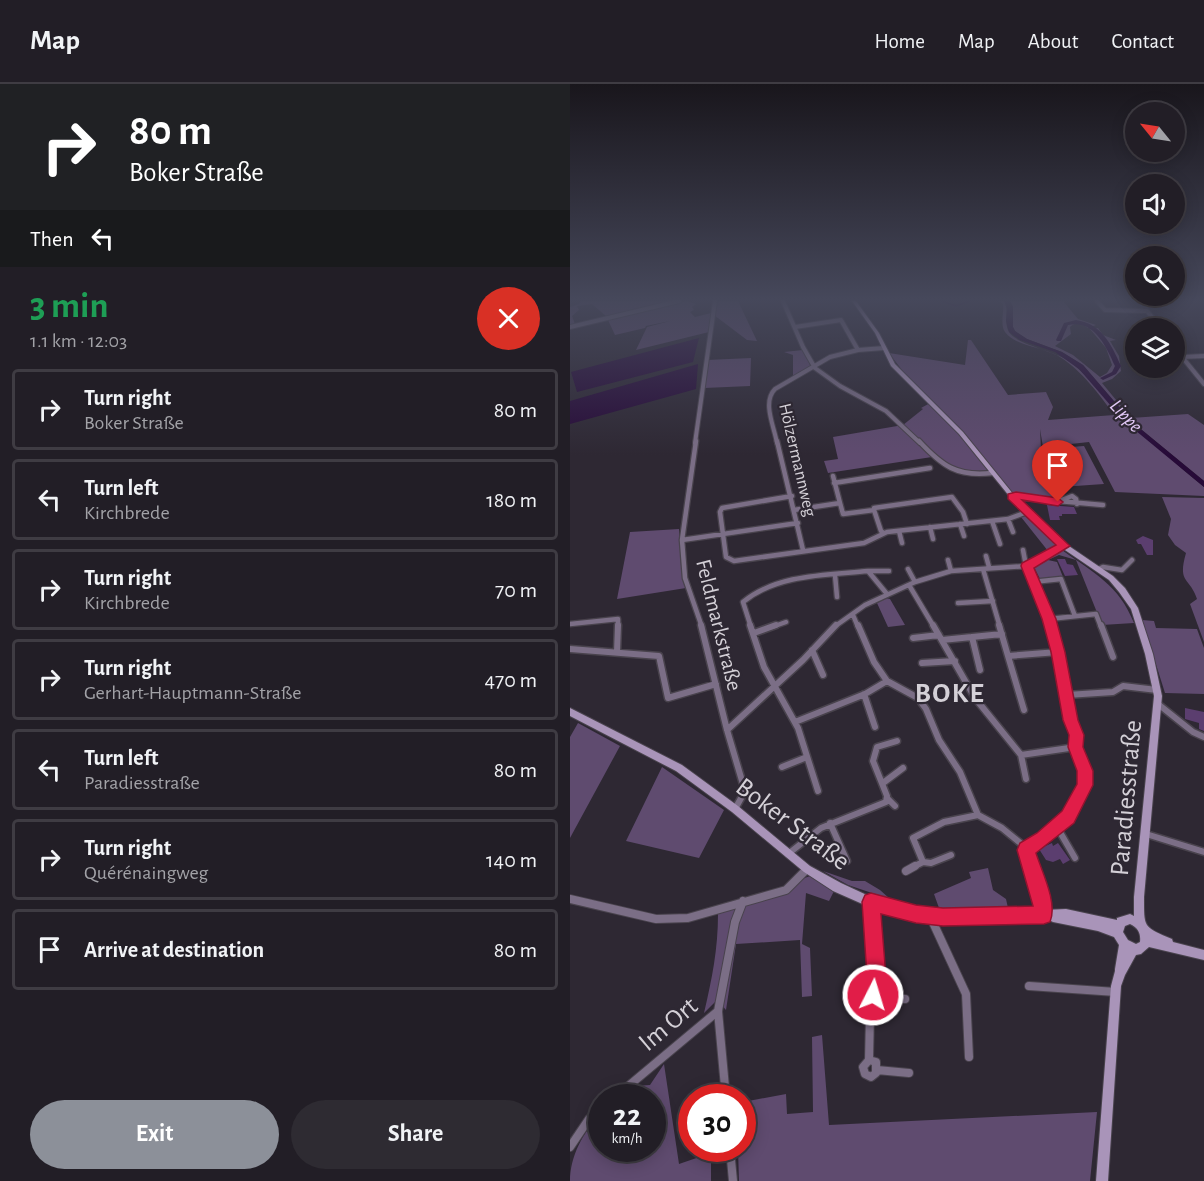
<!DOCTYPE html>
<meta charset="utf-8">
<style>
:root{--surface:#221e26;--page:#2e2b32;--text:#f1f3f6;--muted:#a2a2a7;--line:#3f3c43;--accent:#8c9099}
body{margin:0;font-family:"Alegreya Sans",sans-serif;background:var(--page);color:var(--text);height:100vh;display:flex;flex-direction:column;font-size:22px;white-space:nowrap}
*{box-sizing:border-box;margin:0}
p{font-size:20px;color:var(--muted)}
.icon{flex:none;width:33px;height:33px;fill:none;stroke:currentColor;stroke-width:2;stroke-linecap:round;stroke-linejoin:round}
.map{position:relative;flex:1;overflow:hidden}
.panel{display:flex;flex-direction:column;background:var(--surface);width:570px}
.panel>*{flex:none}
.hud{background:#202124;color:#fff;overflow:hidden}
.needle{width:39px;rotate:300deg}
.buttons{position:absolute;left:555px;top:18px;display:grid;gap:12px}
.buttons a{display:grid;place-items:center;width:60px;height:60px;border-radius:50%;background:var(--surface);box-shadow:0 3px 15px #0003,0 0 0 2px var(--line);font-size:30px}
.speed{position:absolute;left:18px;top:1000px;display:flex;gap:12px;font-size:30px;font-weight:700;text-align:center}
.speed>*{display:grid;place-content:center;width:78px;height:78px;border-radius:50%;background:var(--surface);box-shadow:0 3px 15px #0003,0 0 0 2px var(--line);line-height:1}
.speed small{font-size:15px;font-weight:400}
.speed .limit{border:9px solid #d22;background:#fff;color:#111}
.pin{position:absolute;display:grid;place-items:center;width:51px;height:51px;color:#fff;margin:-62px -26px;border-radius:50% 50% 50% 0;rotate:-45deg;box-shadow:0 0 6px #0007}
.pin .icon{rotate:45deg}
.me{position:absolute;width:66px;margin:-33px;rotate:5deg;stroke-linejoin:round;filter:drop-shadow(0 0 4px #0008)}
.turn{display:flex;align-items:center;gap:21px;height:126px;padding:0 30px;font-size:27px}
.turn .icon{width:78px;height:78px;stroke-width:2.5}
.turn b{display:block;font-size:42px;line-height:51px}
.then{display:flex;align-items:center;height:57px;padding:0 30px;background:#0003;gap:12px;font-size:22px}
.round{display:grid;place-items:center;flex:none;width:63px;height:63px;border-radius:32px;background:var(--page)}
.summary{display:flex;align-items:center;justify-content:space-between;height:102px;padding:0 30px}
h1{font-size:36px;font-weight:700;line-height:45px;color:#1e9e55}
.button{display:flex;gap:12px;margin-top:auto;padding:12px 30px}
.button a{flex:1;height:69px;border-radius:36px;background:var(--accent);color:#fff;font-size:24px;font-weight:700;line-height:69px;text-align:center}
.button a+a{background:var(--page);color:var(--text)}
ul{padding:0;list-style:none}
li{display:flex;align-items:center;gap:18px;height:81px;margin:0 12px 9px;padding:0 18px;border:3px solid var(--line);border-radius:6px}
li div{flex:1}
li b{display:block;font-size:22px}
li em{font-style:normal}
header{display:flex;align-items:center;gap:36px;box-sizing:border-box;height:84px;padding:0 30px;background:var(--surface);border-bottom:2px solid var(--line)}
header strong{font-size:28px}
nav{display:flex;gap:33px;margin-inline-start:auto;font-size:21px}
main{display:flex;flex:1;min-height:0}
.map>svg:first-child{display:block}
</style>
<header>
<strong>Map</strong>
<nav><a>Home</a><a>Map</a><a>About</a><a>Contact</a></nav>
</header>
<main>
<section class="panel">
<div class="hud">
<div class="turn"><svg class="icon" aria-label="right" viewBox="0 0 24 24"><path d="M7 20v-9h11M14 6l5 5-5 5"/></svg><div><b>80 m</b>Boker Straße</div></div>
<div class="then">Then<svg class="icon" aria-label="left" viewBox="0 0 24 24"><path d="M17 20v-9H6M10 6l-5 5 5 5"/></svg></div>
</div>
<div class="summary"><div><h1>3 min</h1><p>1.1 km · 12:03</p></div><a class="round" style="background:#d93025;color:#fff"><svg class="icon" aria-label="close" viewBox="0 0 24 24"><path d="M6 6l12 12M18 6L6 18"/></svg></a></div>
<ul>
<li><svg class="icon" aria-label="right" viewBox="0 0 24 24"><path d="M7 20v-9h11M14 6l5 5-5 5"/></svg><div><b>Turn right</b><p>Boker Straße</p></div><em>80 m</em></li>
<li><svg class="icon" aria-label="left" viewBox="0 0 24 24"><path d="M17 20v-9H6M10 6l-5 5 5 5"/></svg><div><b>Turn left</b><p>Kirchbrede</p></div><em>180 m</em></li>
<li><svg class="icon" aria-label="right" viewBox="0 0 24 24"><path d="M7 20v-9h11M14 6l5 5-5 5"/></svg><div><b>Turn right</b><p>Kirchbrede</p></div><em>70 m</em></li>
<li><svg class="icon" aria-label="right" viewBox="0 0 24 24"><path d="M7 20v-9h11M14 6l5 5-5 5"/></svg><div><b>Turn right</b><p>Gerhart-Hauptmann-Straße</p></div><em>470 m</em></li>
<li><svg class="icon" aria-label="left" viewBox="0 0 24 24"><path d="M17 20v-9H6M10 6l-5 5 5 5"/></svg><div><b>Turn left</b><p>Paradiesstraße</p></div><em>80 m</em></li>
<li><svg class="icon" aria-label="right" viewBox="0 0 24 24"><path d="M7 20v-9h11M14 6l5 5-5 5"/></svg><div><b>Turn right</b><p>Quérénaingweg</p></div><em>140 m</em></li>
<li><svg class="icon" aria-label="arrive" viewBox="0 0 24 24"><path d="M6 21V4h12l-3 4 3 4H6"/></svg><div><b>Arrive at destination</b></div><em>80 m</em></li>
</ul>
<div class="button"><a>Exit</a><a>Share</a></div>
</section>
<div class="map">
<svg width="634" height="1097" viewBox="0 0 634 1097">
<rect width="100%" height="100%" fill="#2e2833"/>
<path fill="#5f4b6f" d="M11 217H107L37 233 22 220 7 222 9 226 2 232 5 240 0 242V223L9 220Z
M117 217 126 220 122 223 124 226 120 228 125 233 141 229 139 248 66 266 77 243 100 237 76 242 75 244 45 251 38 236Z
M146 217H168L187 257 177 256 144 231Z
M429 217H434C440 226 433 238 439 248 447 261 486 267 500 278 517 291 531 308 546 323 574 351 603 378 634 403V412L545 408 519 358 473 363 470 345 471 365 491 408 488 415 442 411 393 348 335 290 319 269 395 281 398 256H401L438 311 476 308 483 323 478 336 544 331C530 311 511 286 490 273 474 263 446 263 435 248 430 241 434 229 433 220Z
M440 217H493L508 235 526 241 518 244C512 240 507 237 500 243L501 250 485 262 503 271 530 293 537 289 542 281 536 264 520 245 528 244 533 251 546 256 540 257 549 272 551 287 542 295 532 299 561 334 618 330 634 341V397L561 337 513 281 492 268 457 255 445 247 443 243V223Z
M233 266 241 283 223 293V271L214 268Z
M181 274 180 302 134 304 137 276Z
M360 319 390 350 420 389 403 392 391 389 362 373 258 389 254 377 268 375 263 353 333 341 353 325 351 324Z
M514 362 534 400 491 403 474 365Z
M592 413 634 414V558L620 520 627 515C620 493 607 500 616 469L605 461 598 451 601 435Z
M455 432 489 463 486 468 492 466C524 489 549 501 564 539L532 541 506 476 489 471 478 476 487 478 493 493 470 495 464 483 477 477 462 482 461 478 478 467 451 433Z
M109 445 111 482 116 504 47 515 60 448Z
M316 514 320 515 335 541 318 543 307 519Z
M572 536 584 537 586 544 627 545 634 564V610L595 609Z
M8 639 50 662 0 754V653Z
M92 683 154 726 129 774 56 757Z
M418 784 423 806 436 815 438 824H369L364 810 401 794 399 788Z
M253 787 282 797H295L310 806 320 815 278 801Z
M240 792 264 807 259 817 236 809 232 860 240 864 242 912 232 913 230 856 166 860 156 926 147 916 134 929C142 895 148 865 148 830L218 807 232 795Z
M252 951 259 1041 527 1028 520 1097H169L168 1065H172L173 1018 216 1010 217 1030 243 1028 242 953Z
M94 980 109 1080 141 1069V1097H0C0 1073 13 1047 31 1031L32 1065H82V1014H51L65 1002 80 1001Z"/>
<path fill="#270a38" d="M434 217H440L443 223V243L445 247 457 255 492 268 513 281 561 337 634 397V403L554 337 509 285 485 268 450 256 439 248 436 237 437 224Z
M129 254 123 278 7 308 1 288Z
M128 280 126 305 0 340V317Z"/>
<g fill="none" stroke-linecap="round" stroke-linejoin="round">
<path stroke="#270a38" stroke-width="1.5" d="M372 217 386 222 399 217"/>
<path fill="#270a38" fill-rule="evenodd" d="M506 236C532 240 541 260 551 282L546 290 533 296 530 294 542 288 545 282C536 262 524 235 498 241L491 257H487L486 256 494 239Z"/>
</g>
<path fill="#5b3e6f" d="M477 421 504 423 507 430H492V432H489L490 436H480Z
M573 452 583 456V471H577L571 460H568L566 456Z
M487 475H495L497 480 503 481 508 491 495 492Z
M615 624 634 628V647L629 645V639L615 635Z
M482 759 483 762 488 759 500 776 493 780 490 775 483 778 476 776 469 765Z"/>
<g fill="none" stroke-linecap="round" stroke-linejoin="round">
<defs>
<path id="minor-far3" d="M213 217 233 263 245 284 270 302 316 327 350 359
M527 217 535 226 577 227 591 244
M0 243 109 217
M225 243 271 236 288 266
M604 263 634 300
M612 273 634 272
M125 359 145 217
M207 359C204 342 192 318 205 305L260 273 288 266 314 264"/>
<path id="minor-far2" d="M126 357 112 456 115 494 132 543
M207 357 233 466
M349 357C372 382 387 393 422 389
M263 392 270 419
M264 399 360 384
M222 412 152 424 150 428 156 473 164 477 294 459 317 448 438 435 457 428
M442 413 533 421
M489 417 502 412 506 415 507 420
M304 424 382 413 393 428 397 440
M224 426 270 419 273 430 304 426 311 447 314 449
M438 435 443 448
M422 437 430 460
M390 440 394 452
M360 443 363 455
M329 447 332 459
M112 456 228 439
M453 466 457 487 481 543
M416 472 419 483
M378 476 381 487
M338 485 345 498
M413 485 430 543
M529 485 533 483 552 486 562 476
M298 487H319
M265 491 267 513
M462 498 491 495 505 532
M339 501 364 543
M388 519 423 517
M283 531 288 543
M479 535 526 530 531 543
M0 540 48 535V543
M181 543 173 518C207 490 257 491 298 487L317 510
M202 543 216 538
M264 543 295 521 345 498 381 487 457 482 494 462"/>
<path id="minor-far1" d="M131 541 157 646 175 707 165 725
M180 541 194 583 228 644 248 707
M288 541 304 578 317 597 348 614 356 625 369 656 390 688 408 731 432 744 454 762 461 783
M363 541 405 614 451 671 506 663
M429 541 438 572 488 568
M531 541 543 573
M184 549 206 541
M402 553 410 586
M343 554 369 551
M372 556 432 550
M0 565 89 572 98 614 146 600
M242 566 253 591
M47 568 48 541
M438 572 454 626
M352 579 385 577
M294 610 305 643
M497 611 543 608 553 602 587 606
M588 620 623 648 634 653
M225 638 295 610 317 597
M157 646 233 576 266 541
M451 671 456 695
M212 683 237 673
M313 699 333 684
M318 715 325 722
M260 739 277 777
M487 743 505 774
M576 750 634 768
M456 766 473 755 498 733 515 701 516 694 515 684 506 663 507 653 500 633 481 541
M218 770 251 744 316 718 317 712 303 677 307 663 327 657
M353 778 361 779 381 771
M343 783 353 778 343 754 374 738 408 731"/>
<path id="minor" d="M461 782 470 808 474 831
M336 787 345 782
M0 815 86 835 118 834 216 806 237 785
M360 832 396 910 399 973
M459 902 546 908
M303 911 312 914 335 915
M299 976 306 978V989L301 993 295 990 293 983Z
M299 976 300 930 306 898 301 818
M307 986 339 989
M44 1014 148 927
M156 1014 148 927 165 838 173 817
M0 1063 19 1035 32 1025
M160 1065 163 1097"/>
<path id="secondary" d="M282 217H286L309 249 325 280 393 348 452 421 496 460 543 492 555 504 568 524 583 570 592 612 574 813C574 844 573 843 602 855L603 858 634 866V876L579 863 571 870 566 871 555 891 551 902 538 1097H526L541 902 545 887V885L549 861 544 853 528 847 483 838 479 836 409 839 360 837 297 822 263 807 234 788 162 728 106 687 0 632V624L112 681 168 722 240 782 271 799 301 813 360 827 409 829 496 825 547 836V834L560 830 564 832V813L584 612 575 570 561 525 549 508 539 496 492 464 448 423 389 350 321 282 305 249ZM560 840C568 844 571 849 570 858L566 860 558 856 553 848 555 842Z"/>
</defs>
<use href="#minor-far3" stroke="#49434d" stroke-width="6"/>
<use href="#minor-far2" stroke="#49434d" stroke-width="7"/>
<use href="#minor-far1" stroke="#49434d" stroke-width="9"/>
<use href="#minor" stroke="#49434d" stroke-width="10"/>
<use href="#secondary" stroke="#49434d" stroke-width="2"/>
<use href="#minor-far3" stroke="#7b6e86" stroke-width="4"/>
<use href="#minor-far2" stroke="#7b6e86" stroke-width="4.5"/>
<use href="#minor-far1" stroke="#7b6e86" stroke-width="6"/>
<use href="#minor" stroke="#7b6e86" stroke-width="8"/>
<use href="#secondary" fill="#a994b9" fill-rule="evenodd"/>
</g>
<linearGradient id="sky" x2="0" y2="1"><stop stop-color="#19161c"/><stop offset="0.58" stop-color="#46485b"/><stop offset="1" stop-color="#46485b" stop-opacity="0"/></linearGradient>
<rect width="634" height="371" fill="url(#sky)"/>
<path fill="#e11d48" stroke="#92132f" stroke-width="1.5" d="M446 408 488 414 493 418 488 422 452 416 500 462 464 484 486 535 495 568 508 636 514 651 513 663 523 687V701L504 739 466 769C472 788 488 819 480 838L474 840 373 842 346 839 311 830 316 893 310 918 303 921 296 918 293 911 297 893 292 818 295 811 301 809 346 821 373 824 463 822 447 766 450 759 467 749 492 727 507 700V687L498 663 499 651 493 636 481 568 472 535 451 482 452 479 486 461 438 415V410Z"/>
<g text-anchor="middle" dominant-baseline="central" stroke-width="4.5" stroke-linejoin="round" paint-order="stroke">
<g font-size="18" fill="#d4d0d7" stroke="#2e2833">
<text transform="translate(227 376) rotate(77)">Hölzermannweg</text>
</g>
<g font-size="20" font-style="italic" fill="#e2c8f7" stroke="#2e2833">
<text transform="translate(556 332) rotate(47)">Lippe</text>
</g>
<g font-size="22" fill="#d4d0d7" stroke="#2e2833">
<text transform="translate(149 541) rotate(76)">Feldmarkstraße</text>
</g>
<g font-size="27" fill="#d4d0d7" stroke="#2e2833">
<text transform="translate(556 714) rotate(-85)">Paradiesstraße</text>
<text transform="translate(223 740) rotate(37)">Boker Straße</text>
<text transform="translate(98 940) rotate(-40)">Im Ort</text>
</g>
<g font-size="28" font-weight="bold" letter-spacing="1.5" fill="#d4d0d7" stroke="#2e2833">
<text x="380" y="610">BOKE</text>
</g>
</g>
</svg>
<div class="buttons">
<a><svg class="needle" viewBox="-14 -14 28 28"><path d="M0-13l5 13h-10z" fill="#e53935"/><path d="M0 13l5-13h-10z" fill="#a2a2a7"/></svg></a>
<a><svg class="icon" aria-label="sound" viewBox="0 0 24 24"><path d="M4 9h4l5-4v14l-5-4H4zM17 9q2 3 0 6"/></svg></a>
<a><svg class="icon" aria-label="search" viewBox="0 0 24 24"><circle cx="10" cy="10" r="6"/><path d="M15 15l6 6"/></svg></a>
<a><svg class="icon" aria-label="layers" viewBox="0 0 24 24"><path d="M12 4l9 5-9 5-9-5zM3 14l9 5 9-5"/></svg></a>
</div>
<div class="speed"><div>22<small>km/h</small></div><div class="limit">30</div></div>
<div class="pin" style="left:488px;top:418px;background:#d93025"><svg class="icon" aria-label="arrive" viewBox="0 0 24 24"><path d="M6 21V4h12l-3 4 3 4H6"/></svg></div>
<svg class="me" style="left:303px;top:911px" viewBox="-20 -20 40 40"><circle r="17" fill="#e11d48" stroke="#fff" stroke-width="3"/><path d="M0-11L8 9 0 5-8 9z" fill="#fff"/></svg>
</div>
</main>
